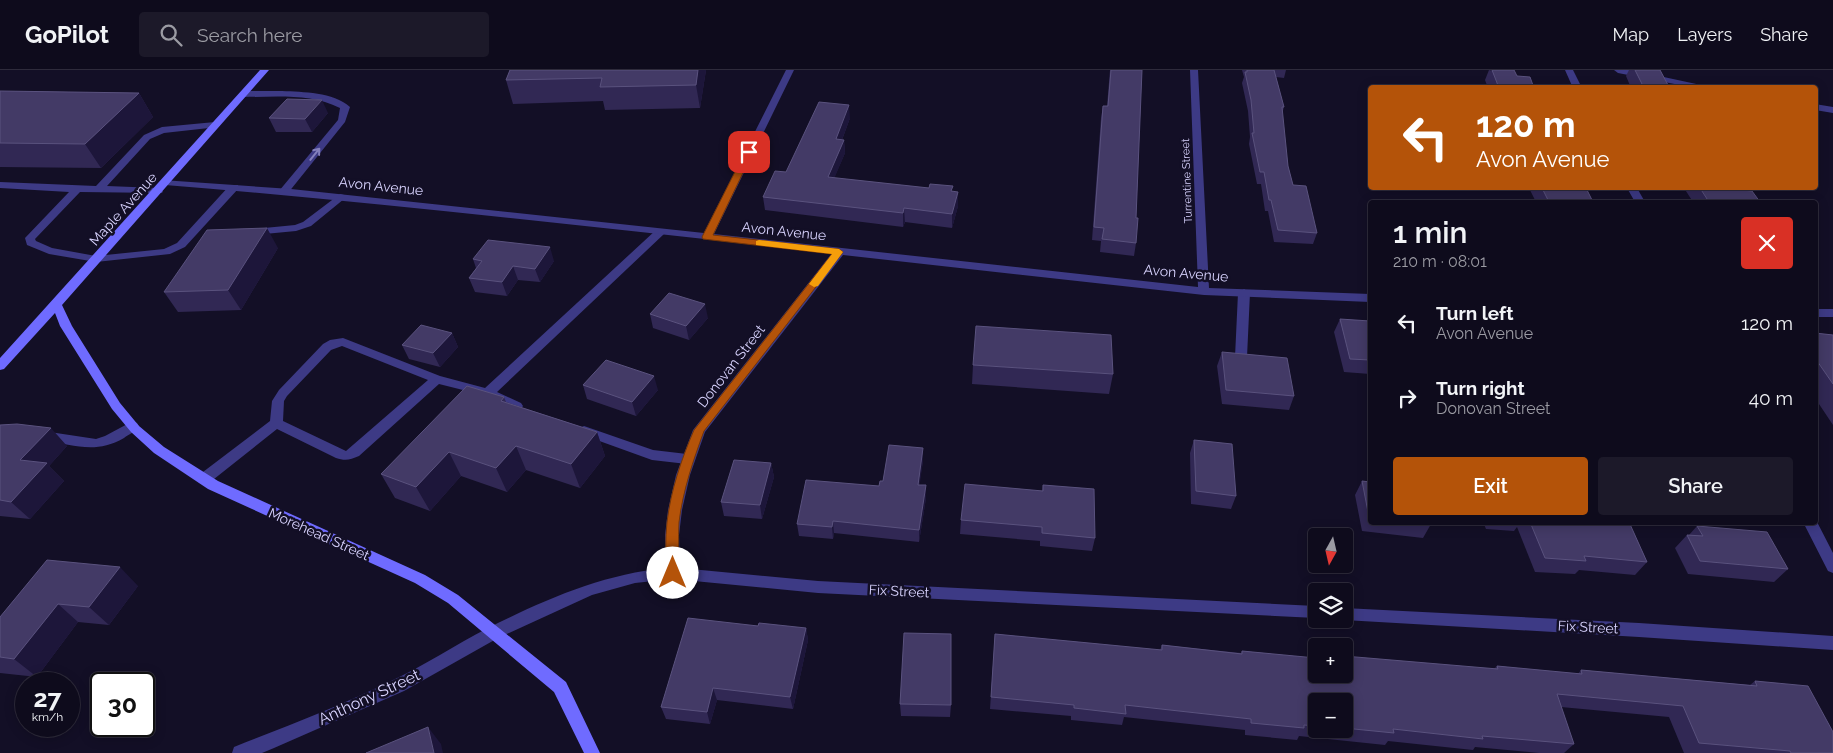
<!DOCTYPE html>
<meta charset="utf-8">
<style>
:root{--surface:#0e0b1c;--page:#1c1929;--text:#f1f3f6;--muted:#9b9ba3;--line:#2e2b3b;--accent:#b45309}
body{margin:0;font-family:Raleway,sans-serif;background:var(--page);color:var(--text);height:100vh;display:flex;flex-direction:column;font-size:19px;white-space:nowrap}
*{box-sizing:border-box;margin:0}
p{font-size:16px;color:var(--muted)}
.icon{flex:none;width:28px;height:28px;fill:none;stroke:currentColor;stroke-width:2;stroke-linecap:round;stroke-linejoin:round}
.map{position:relative;flex:1;overflow:hidden}
.panel{position:absolute;left:1368px;top:130px;width:450px;height:325px;display:flex;flex-direction:column;background:var(--surface);border-radius:5px;box-shadow:0 2px 12px #0003,0 0 0 1px var(--line)}
.panel>*{flex:none}
.top-card{position:absolute;left:1368px;top:15px;width:450px;height:105px;border-radius:5px;box-shadow:0 2px 12px #0003,0 0 0 1px var(--line);background:#b45309;color:#fff;overflow:hidden}
.needle{width:32px;rotate:188deg}
.buttons{position:absolute;left:1308px;top:458px;display:grid;gap:10px}
.buttons a{display:grid;place-items:center;width:45px;height:45px;border-radius:5px;background:var(--surface);box-shadow:0 2px 12px #0003,0 0 0 1px var(--line);font-size:25px}
.speed{position:absolute;left:15px;top:602px;display:flex;gap:10px;font-size:25px;font-weight:700;text-align:center}
.speed>*{display:grid;place-content:center;width:65px;height:65px;border-radius:50%;background:var(--surface);box-shadow:0 2px 12px #0003,0 0 0 1px var(--line);line-height:1}
.speed small{font-size:12px;font-weight:400}
.speed .limit{border:2px solid #111;border-radius:8px;background:#fff;color:#111}
.pin{position:absolute;display:grid;place-items:center;width:42px;height:42px;color:#fff;margin:-21px;border-radius:10px;box-shadow:0 2px 8px #0006}
.me{position:absolute;width:55px;margin:-28px;rotate:0deg;stroke-linejoin:round;filter:drop-shadow(0 0 4px #0008)}
.turn{display:flex;align-items:center;gap:18px;height:105px;padding:0 25px;font-size:22px}
.turn .icon{width:65px;height:65px;stroke-width:2.5}
.turn b{display:block;font-size:35px;line-height:42px}
.round{display:grid;place-items:center;flex:none;width:52px;height:52px;border-radius:5px;background:var(--page)}
.summary{display:flex;align-items:center;justify-content:space-between;height:85px;padding:0 25px}
h1{font-size:30px;font-weight:600;line-height:38px}
.cta{display:flex;gap:10px;margin-top:auto;padding:10px 25px}
.cta a{flex:1;height:58px;border-radius:5px;background:var(--accent);color:#fff;font-size:20px;font-weight:600;line-height:58px;text-align:center}
.cta a+a{background:var(--page);color:var(--text)}
ul{padding:0;list-style:none}
li{display:flex;align-items:center;gap:15px;height:75px;padding:0 25px}
li div{flex:1}
li b{display:block;font-size:19px}
li em{font-style:normal}
header{display:flex;align-items:center;gap:30px;box-sizing:border-box;height:70px;padding:0 25px;background:var(--surface);border-bottom:1px solid var(--line)}
header strong{font-size:24px}
nav{display:flex;gap:28px;margin-inline-start:auto;font-size:18px}
.search{width:350px;height:45px;background:var(--page);display:flex;align-items:center;gap:12px;box-sizing:border-box;padding:0 18px;border-radius:5px;color:var(--muted);font-size:19px}
.map>svg:first-child{display:block}
</style>
<header>
<strong>GoPilot</strong>
<div class="search"><svg class="icon" aria-label="search" viewBox="0 0 24 24"><circle cx="10" cy="10" r="6"/><path d="M15 15l6 6"/></svg>Search here</div>
<nav><a>Map</a><a>Layers</a><a>Share</a></nav>
</header>
<div class="map">
<svg width="1833" height="683" viewBox="0 0 1833 683">
<rect width="100%" height="100%" fill="#130f26"/>
<g fill="none" stroke-linecap="round" stroke-linejoin="round">
<path fill="#3d3a85" fill-rule="evenodd" d="M282 21C303 22 333 22 350 37L345 52 288 123 284 124 279 121 338 50 340 38C310 23 276 27 243 27L239 24 243 21Z
M215 52 220 55 218 57 164 63 150 69 107 116 158 118 163 121 162 123 80 122 35 169 36 171 52 178 96 186 164 179 177 173 230 115H238V119L185 177 170 184 96 192 49 184 27 175 25 168 69 122 0 118V112L96 116 144 65 162 57Z
M340 124 344 125V129L311 156 296 161 253 165 248 162 253 159 295 155 303 152Z
M660 159 664 160 665 162 664 164 497 322 521 333 523 336 521 339H513L483 325 439 314 359 386C350 390 345 391 336 388L277 359 209 413 204 414 199 413 197 409 199 405 270 351 272 331 279 320 323 274 330 270 343 268 440 306 485 318 656 160ZM342 276 428 310 346 381 283 351 284 331 287 326 331 280Z
M1244 219 1250 223 1247 287 1241 291 1235 287 1238 223Z
M133 351 137 353 139 356C136 362 129 364 124 368 94 385 74 374 43 371L38 369 37 366 38 363 43 361 96 369 105 366Z
M584 356 653 380 687 384 692 385 694 389 692 393 687 394 652 390 580 364 578 361 580 358Z"/>
<path fill="#3d3a85" fill-rule="evenodd" d="M786 0H794L714 164 1198 217 1190 0H1198L1209 218 1370 224V232L1204 225 843 185 705 362 690 405 682 440 679 465 680 498 818 511 1316 536V548L818 523 673 509 635 513 592 525 498 568 404 621 274 678 262 683H232L234 677C287 656 340 636 391 611 424 596 455 575 488 558 544 530 603 504 666 498L665 465 668 440 676 405 693 360 832 183C610 159 388 133 165 115L160 112 162 110 291 119 704 163Z
M1565 0H1573L1582 18H1573Z
M1614 0H1631L1715 18H1695L1618 3Z
M1815 34 1833 37V43L1815 40Z
M1627 118H1637L1645 132H1635Z
M1815 239H1833V247H1815Z
M1815 448 1833 483V503L1828 501 1803 452H1815Z
M1344 538 1639 553 1833 566V580L1639 567 1344 550 1339 549H1344Z"/>
<path fill="#6f6bff" fill-rule="evenodd" d="M260 0H269L62 235 72 256 120 333 139 356 164 377 218 411 425 505 458 525 566 612 600 683H584L554 622 448 533 415 513 208 419 154 383 131 362 112 339 60 256 55 243 4 299 0 300V288Z"/>
</g>
<path fill="#312854" fill-rule="evenodd" d="M510 0H706L700 38 605 40 603 31 513 34 506 10Z
M1110 0H1142L1136 148V173L1134 186 1100 182 1101 171 1092 170 1101 48 1103 36H1107Z
M1242 0H1286L1284 8 1276 7 1284 37 1282 44 1288 96 1293 115 1317 163 1313 174 1274 172 1268 141H1265L1261 114H1257L1249 74 1250 67 1248 41 1242 13 1244 7Z
M1489 0 1517 6 1534 18H1488L1485 10Z
M1629 0H1660L1668 15 1685 18H1631L1626 6Z
M0 21 139 23 153 47 101 98 0 97Z
M328 43 312 62H276L269 48Z
M850 48 842 70H844L845 83 834 108 953 121 958 136 952 158 905 152 903 157 765 140 763 127 786 102Z
M1529 118H1586L1593 132H1536Z
M1684 118H1741L1742 120 1760 132H1693Z
M278 178 241 240 178 242 164 222Z
M473 189 554 191 540 212 518 210 507 226 475 222 469 208 476 198Z
M650 244 708 248 689 270 653 258Z
M1340 249 1370 251V304L1344 302 1334 262Z
M452 263 458 277 440 297 409 289 402 275Z
M1815 263 1833 265V355L1815 328Z
M1222 282 1294 326 1289 340 1222 334 1217 296Z
M973 295 1113 304 1109 324 972 314Z
M583 315 658 320 636 346 587 329Z
M504 327 506 332 597 362 605 386 580 418 526 400 507 422 461 406 430 441 395 428 381 404Z
M0 355 67 376 49 396 64 411 30 449 0 446Z
M1194 370 1236 426 1231 439 1191 434 1190 383Z
M923 378V391L919 415 926 428 919 472 834 463 833 469 799 466 797 454 879 416 883 411Z
M771 393 774 407 762 449 724 446 721 432Z
M1362 411 1370 412V452H1431V454L1423 468 1362 461 1355 425Z
M1043 415 1095 468 1092 481 1040 476V471L960 464 961 450 1042 421Z
M1483 452H1629L1647 492 1635 505 1579 500 1575 504 1535 502 1517 457 1514 461 1486 459Z
M1697 456 1788 499 1774 512 1688 504 1675 478 1687 465H1689Z
M138 516 109 555 78 552 37 607 0 603V547Z
M758 556 806 558 808 570 793 639 717 630 710 654 666 649 661 637Z
M995 564 1160 580 1162 575 1241 583 1242 581 1316 588 1494 599 1497 596 1578 604 1581 600 1750 615 1755 611 1833 683H1684L1669 647 1561 637 1574 674 1564 683H1539L1475 677 1473 680 1388 671 1385 675 1299 666 1297 670 1245 665V660L1124 647 1122 655 1071 650V646L990 639ZM1316 631 1344 659H1316Z
M900 634 951 635 950 647 901 646Z"/>
<path fill="#1d163a" d="M698 0H706L700 38 696 15Z
M139 23 153 47 101 98 85 74Z
M322 30 328 43 312 62 305 49Z
M849 35 850 48 837 83 836 69Z
M844 70 845 83 829 121 828 107Z
M958 122V136L952 158V144Z
M904 138 905 152 903 157V143Z
M267 158 278 178 241 240 228 220Z
M550 177 554 191 540 212 535 199Z
M513 196 518 210 507 226 502 212Z
M705 234 708 248 689 270 686 256Z
M452 263 458 277 440 297 433 283Z
M654 306 658 320 636 346 632 332Z
M51 358 67 376 49 396 64 411 30 449 11 432 20 390Z
M597 362 605 386 580 418 571 394Z
M516 376 526 400 507 422 496 398Z
M923 378V391L918 427V415Z
M449 382 461 406 430 441 416 417Z
M771 393 774 407 762 449 760 435Z
M926 415V428L919 472V460Z
M833 451 834 463 833 469 832 457Z
M120 497 138 516 109 555 89 537Z
M58 534 78 552 37 607 14 589Z
M806 558 808 570 793 639 790 627Z
M713 618 717 630 710 654 707 642Z
M428 657 441 674 443 683H434Z"/>
<path fill="#433a66" stroke="#5a527e" d="M510 0H698L696 15 600 17 602 8 506 10Z
M1111 0H1142L1136 148H1138L1136 173 1102 169 1104 158 1094 157 1103 36H1108Z
M1247 0H1274L1284 37H1282L1288 96 1293 115 1306 116 1317 163 1278 160 1271 130H1269L1264 102H1260L1252 63H1254L1251 30 1245 2H1247Z
M1492 0H1514L1517 6 1530 7 1534 18H1499Z
M1635 0H1660L1668 15 1684 16 1685 18H1644Z
M0 21 139 23 85 74 0 73Z
M287 29 322 30 305 49 269 48Z
M819 32 849 35 836 69 844 70 828 107 929 118 930 114 953 116 951 121 958 122 952 144 904 138 903 143 763 127 775 101 786 102Z
M1542 118H1586L1593 132H1543L1542 130H1548Z
M1700 118H1741L1742 120 1752 121 1760 132H1709Z
M267 158 228 220 164 222 207 160Z
M488 170 550 177 535 199 513 196 502 212 469 208 482 191 473 189Z
M669 223 705 234 686 256 650 244Z
M1340 249 1370 251V290L1350 289Z
M421 255 452 263 433 283 402 275Z
M976 256 1111 265 1113 304 973 295Z
M1815 263 1833 265V314L1815 288Z
M1222 282 1287 288 1294 326 1226 320Z
M606 290 654 306 632 332 583 315Z
M467 316 504 327 501 331 597 362 571 394 516 376 496 398 449 382 416 417 381 404Z
M17 354 51 358 20 390 47 393 11 432 0 430V355Z
M1194 370 1232 374 1236 426 1196 421Z
M889 375 923 378 918 415H926L919 460 833 451 832 457 797 454 806 410 879 416 880 411H883Z
M734 390 771 393 760 435 721 432Z
M1362 411 1370 412V447H1369Z
M965 414 1043 421V415L1094 419 1095 468 1042 463V457L961 450Z
M1415 452H1431V454Z
M1530 452H1629L1647 492 1584 486 1586 491 1545 488Z
M1697 456 1767 462 1788 499 1700 491 1687 465 1703 466Z
M47 490 120 497 89 537 58 534 14 589 0 587V547Z
M688 548 758 556 759 553 806 558 790 627 713 618 707 642 661 637Z
M904 563 951 564V635L900 634Z
M995 564 1162 580V575L1242 584V581L1316 588V604H1344V586L1498 599 1497 596 1582 604 1581 600 1757 616 1755 611 1808 616 1833 662V683H1791L1790 681 1699 673 1683 636 1557 624 1574 674 1482 666 1483 669 1393 659 1394 663 1344 658V631H1316V656L1304 655V658L1251 653V649L1125 635 1126 644 1074 638V635L991 627Z
M428 657 434 683H366Z"/>
<defs><path id="oneway-shaft" d="M-6 0H5M1.5-3L5.5 0L1.5 3" fill="none" stroke-width="1.6" stroke-linecap="round" stroke-linejoin="round" transform="scale(1.25)"/></defs>
<use stroke="#837fbc" href="#oneway-shaft" transform="translate(315 84) rotate(-51)"/>
<path fill="#b45309" stroke="#753606" d="M746 80 753 82 713 165 839 179 843 182 704 361C693 391 683 420 679 452 678 468 679 486 679 503L677 507 673 508 668 507 666 503C666 486 665 469 667 452 671 420 681 390 694 360L832 184 703 169 702 167Z"/>
<path fill="#f59e0b" d="M759 170 839 179 843 182 818 216 814 217 809 214 832 184 756 175V171Z"/>
<g text-anchor="middle" dominant-baseline="central" stroke-width="5" stroke-linejoin="round" paint-order="stroke">
<g font-size="11" fill="#d9d4ff" stroke="#130f26">
<text transform="translate(1187 111) rotate(-92)">Turrentine Street</text>
</g>
<g font-size="14" fill="#d9d4ff" stroke="#130f26">
<text transform="translate(381 116) rotate(6)">Avon Avenue</text>
<text transform="translate(123 139) rotate(-48)">Maple Avenue</text>
<text transform="translate(784 161) rotate(6)">Avon Avenue</text>
<text transform="translate(1186 203) rotate(5)">Avon Avenue</text>
<text transform="translate(731 296) rotate(-52)">Donovan Street</text>
<text transform="translate(319 464) rotate(24)">Morehead Street</text>
<text transform="translate(899 521) rotate(3)">Fix Street</text>
<text transform="translate(1588 557) rotate(3)">Fix Street</text>
</g>
<g font-size="16" fill="#d9d4ff" stroke="#130f26">
<text transform="translate(369 627) rotate(-25)">Anthony Street</text>
</g>
</g>
</svg>
<div class="buttons">
<a><svg class="needle" viewBox="-14 -14 28 28"><path d="M0-13l5 13h-10z" fill="#e53935"/><path d="M0 13l5-13h-10z" fill="#9b9ba3"/></svg></a>
<a><svg class="icon" aria-label="layers" viewBox="0 0 24 24"><path d="M12 4l9 5-9 5-9-5zM3 14l9 5 9-5"/></svg></a>
<a>+</a>
<a>−</a>
</div>
<div class="speed"><div>27<small>km/h</small></div><div class="limit">30</div></div>
<div class="pin" style="left:749px;top:82px;background:#d93025"><svg class="icon" aria-label="arrive" viewBox="0 0 24 24"><path d="M6 21V4h12l-3 4 3 4H6"/></svg></div>
<svg class="me" style="left:673px;top:503px" viewBox="-20 -20 40 40"><circle r="19" fill="#fff"/><path d="M0-13L10 11 0 6-10 11z" fill="#b45309"/></svg>
<div class="top-card">
<div class="turn"><svg class="icon" aria-label="left" viewBox="0 0 24 24"><path d="M17 20v-9H6M10 6l-5 5 5 5"/></svg><div><b>120 m</b>Avon Avenue</div></div>
</div>
<section class="panel">
<div class="summary"><div><h1>1 min</h1><p>210 m · 08:01</p></div><a class="round" style="background:#d93025;color:#fff"><svg class="icon" aria-label="close" viewBox="0 0 24 24"><path d="M6 6l12 12M18 6L6 18"/></svg></a></div>
<ul>
<li><svg class="icon" aria-label="left" viewBox="0 0 24 24"><path d="M17 20v-9H6M10 6l-5 5 5 5"/></svg><div><b>Turn left</b><p>Avon Avenue</p></div><em>120 m</em></li>
<li><svg class="icon" aria-label="right" viewBox="0 0 24 24"><path d="M7 20v-9h11M14 6l5 5-5 5"/></svg><div><b>Turn right</b><p>Donovan Street</p></div><em>40 m</em></li>
</ul>
<div class="cta"><a>Exit</a><a>Share</a></div>
</section>
</div>
